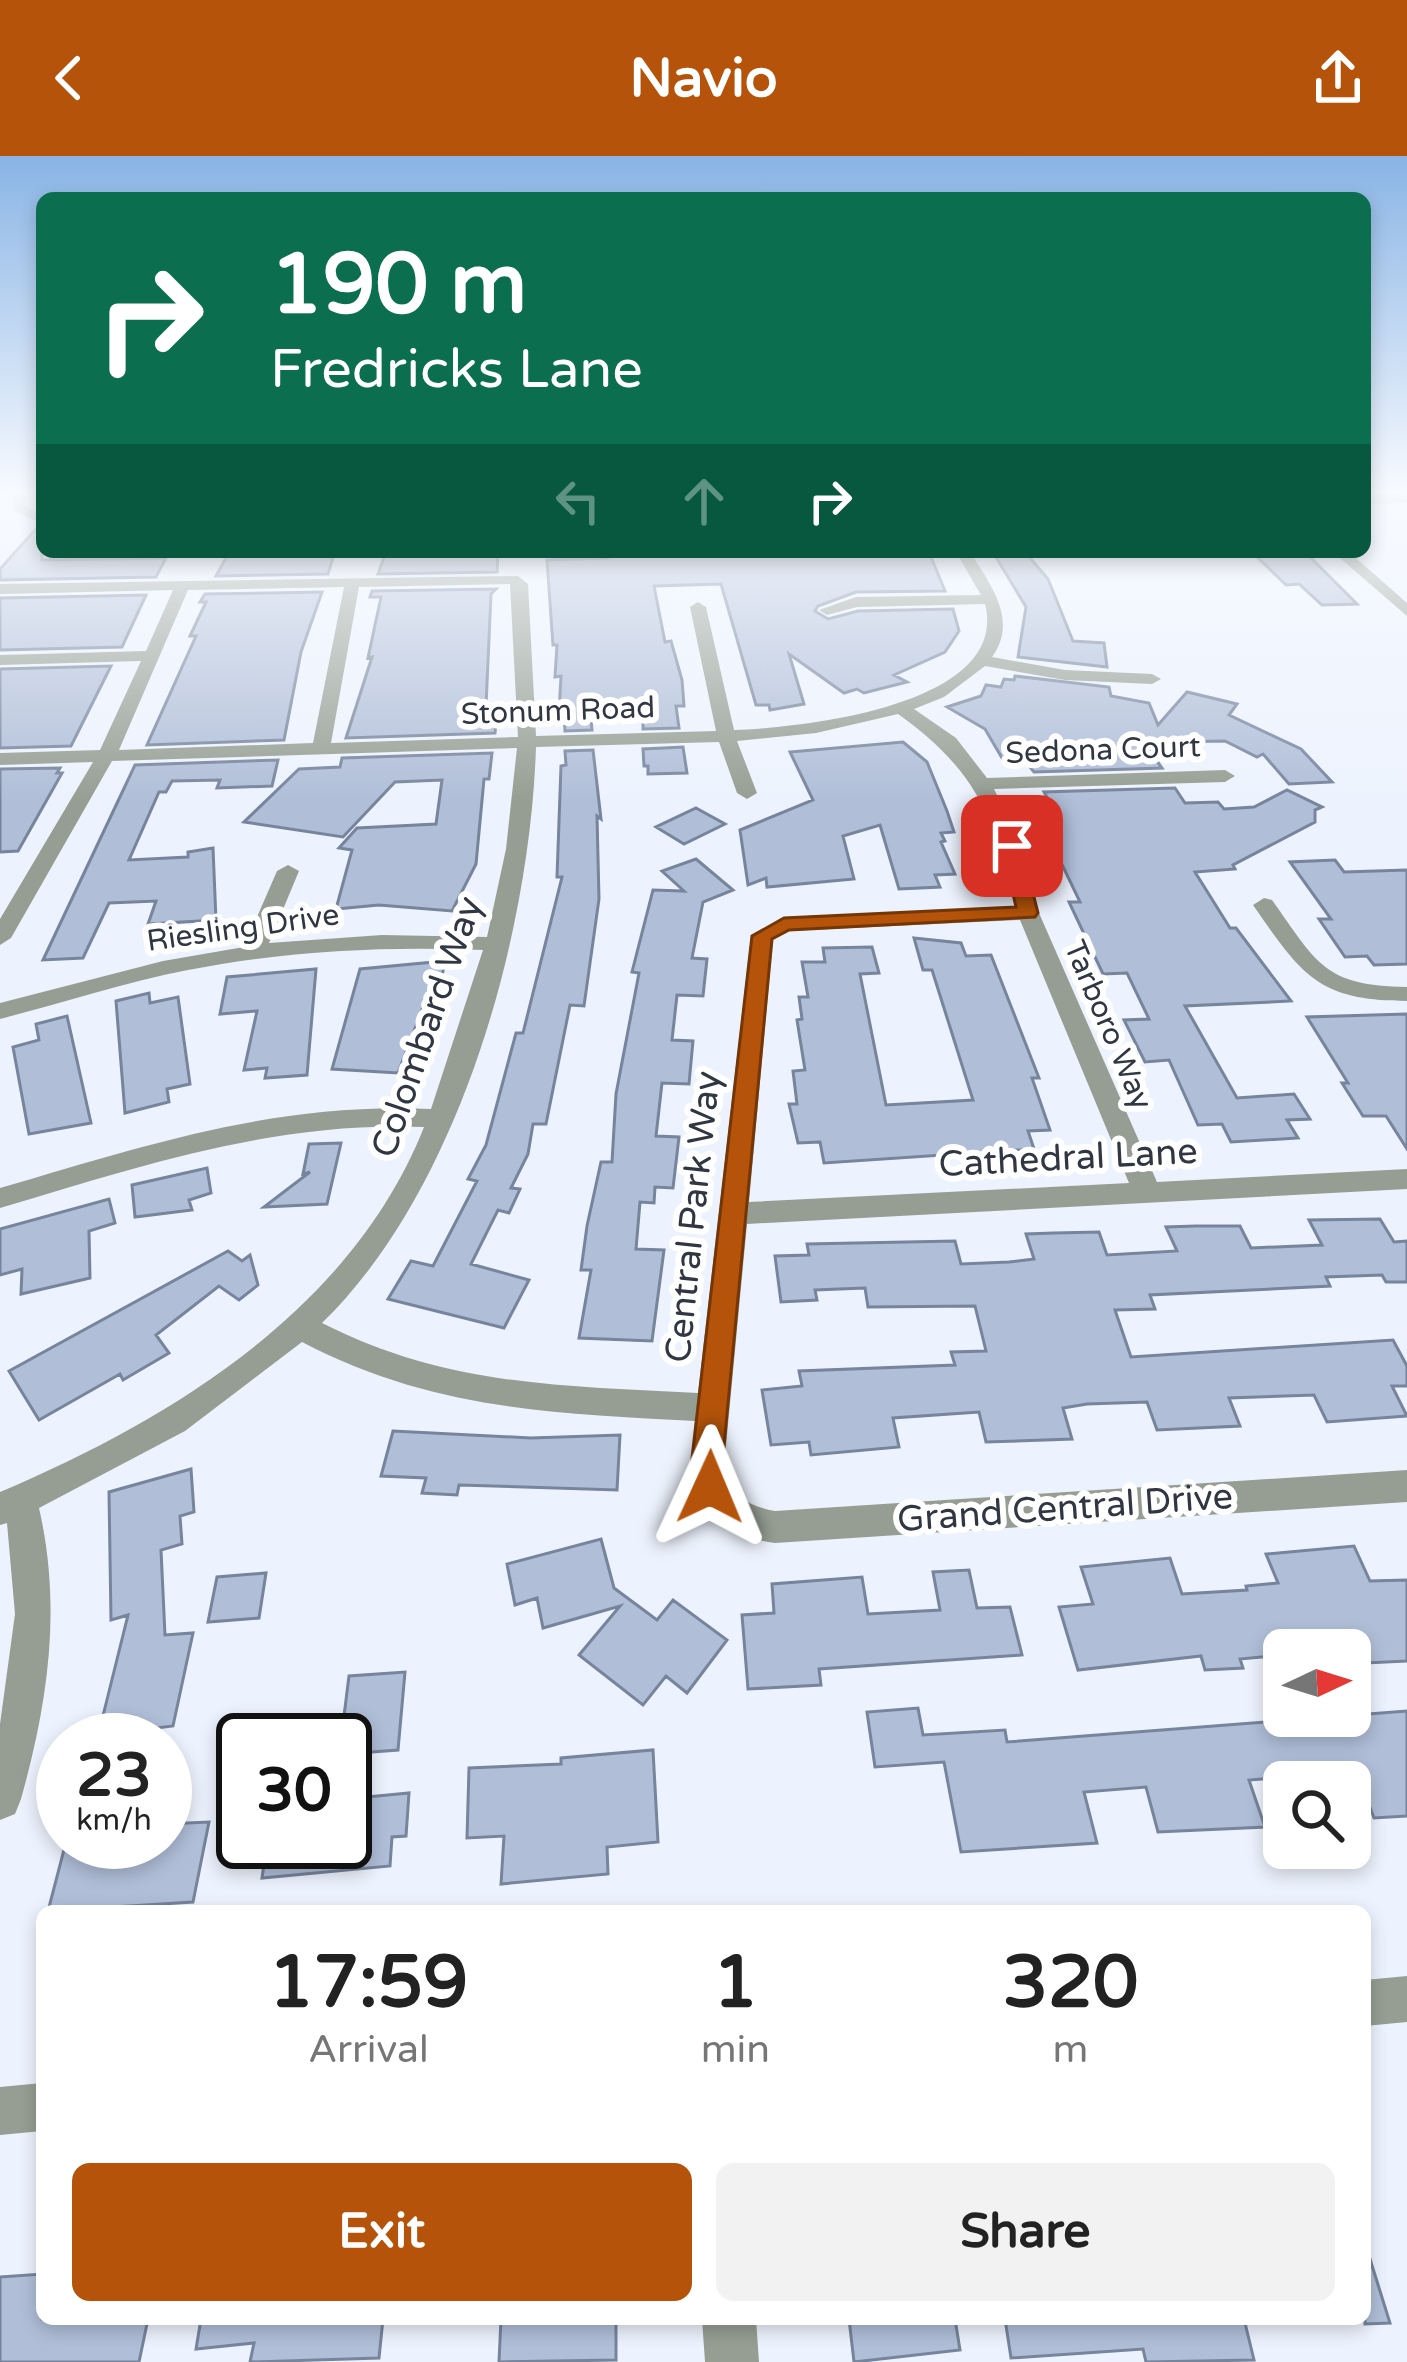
<!DOCTYPE html>
<style>
:root{--surface:#fff;--page:#f2f2f2;--text:#222;--muted:#767676;--accent:#b45309}
body{margin:0;font-family:"Varela Round",sans-serif;background:var(--page);color:var(--text);height:100vh;display:flex;flex-direction:column;font-size:45px;white-space:nowrap}
*{box-sizing:border-box;margin:0}
p{font-size:39px;color:var(--muted)}
.icon{flex:none;width:66px;height:66px;fill:none;stroke:currentColor;stroke-width:2;stroke-linecap:round;stroke-linejoin:round}
.map{position:relative;flex:1;overflow:hidden}
.sheet{position:absolute;left:36px;top:1749px;width:1335px;height:420px;display:flex;flex-direction:column;background:var(--surface);border-radius:18px;box-shadow:0 6px 18px #0003}
.sheet>*{flex:none}
.banner{position:absolute;left:36px;top:36px;width:1335px;height:366px;border-radius:18px;box-shadow:0 6px 18px #0003;background:#0b6e4f;color:#fff;overflow:hidden}
.needle{width:78px;rotate:86deg}
.buttons{position:absolute;left:1263px;top:1473px;display:grid;gap:24px}
.buttons a{display:grid;place-items:center;width:108px;height:108px;border-radius:18px;background:var(--surface);box-shadow:0 6px 18px #0003;font-size:60px}
.speed{position:absolute;left:36px;top:1557px;display:flex;gap:24px;font-size:60px;font-weight:700;text-align:center}
.speed>*{display:grid;place-content:center;width:156px;height:156px;border-radius:50%;background:var(--surface);box-shadow:0 6px 18px #0003;line-height:1}
.speed small{font-size:30px;font-weight:400}
.speed .limit{border:6px solid #111;border-radius:18px;background:#fff;color:#111}
.pin{position:absolute;display:grid;place-items:center;width:102px;height:102px;color:#fff;margin:-51px;border-radius:24px;box-shadow:0 6px 18px #0006}
.me{position:absolute;width:132px;margin:-66px;rotate:1deg;stroke-linejoin:round;filter:drop-shadow(0 0 9px #0008)}
.turn{display:flex;align-items:center;gap:42px;height:252px;padding:0 36px;font-size:54px}
.turn .icon{width:156px;height:156px;stroke-width:2.5}
.turn b{display:block;font-size:84px;line-height:102px}
.lanes{display:flex;align-items:center;height:114px;padding:0 36px;background:#0003;justify-content:center;gap:60px;direction:ltr}
.lanes .off{opacity:.35}
.eta{display:flex;justify-content:space-evenly;align-items:center;height:204px;text-align:center}
.eta b{font-size:72px;font-weight:700;line-height:84px}
.primary-button{display:flex;gap:24px;margin-top:auto;padding:24px 36px}
.primary-button a{flex:1;height:138px;border-radius:18px;background:var(--accent);color:#fff;font-size:48px;font-weight:700;line-height:138px;text-align:center}
.primary-button a+a{background:var(--page);color:var(--text)}
header{display:flex;justify-content:space-between;align-items:center;height:156px;padding:0 36px;background:var(--accent);color:#fff;font-size:54px;font-weight:700}
.map>svg:first-child{display:block}
</style>
<header><svg class="icon" aria-label="back" viewBox="0 0 24 24"><path d="M15 5l-7 7 7 7"/></svg>Navio<svg class="icon" aria-label="share" viewBox="0 0 24 24"><path d="M12 15V3M7 8l5-5 5 5M5 13v7h14v-7"/></svg></header>
<div class="map">
<svg width="1407" height="2206" viewBox="0 0 1407 2206">
<rect width="100%" height="100%" fill="#edf3fe"/>
<path fill="#b0bed8" stroke="#76849c" stroke-width="3" d="M38 371 42 372V404L166 402 156 421 0 424V413Z
M386 396H498L497 416 378 418Z
M623 396 698 400 697 397 929 396 945 435 856 436 818 450 815 455 828 463 858 455 953 453 959 475 945 496 894 519 907 526 864 537 857 533 844 537 789 498 804 548 770 554 769 549H756L721 428 654 430 665 486 671 485 682 524 684 550H676L679 572 643 573V563L591 564 592 574 565 575 564 556H559L561 520 555 521 557 489H553L547 404 607 402Z
M993 396H1025L1048 423 1073 485 1104 487 1107 511 1018 501 1026 451Z
M1252 396H1305L1357 448 1322 449 1299 428 1286 429Z
M334 398 328 418 216 420 227 400Z
M496 433 491 438 486 550 498 549 495 577 346 582 372 501 368 502 381 441H370L372 435Z
M322 436 301 496 284 584 147 589 196 480H190L206 446H200L205 438Z
M146 439 122 491 0 494V442Z
M111 510 71 590 0 592V513Z
M1015 520 1109 531 1111 540 1149 547 1158 569 1187 536 1237 548 1229 559 1301 593 1332 626 1289 628 1263 598 1257 601 1225 585 1177 586 1181 593 1149 594 1162 612 1034 616 1022 601 1002 602 985 573 947 551 981 540 986 529 1001 531 1004 523 1014 524Z
M903 586 927 606 947 655 954 676 941 677 945 685 941 686 955 718 935 719 940 731 899 733 880 669 843 680 854 723 767 731 766 722 748 729 740 674 813 644 790 596Z
M683 591 687 617 648 618V610H644L643 593Z
M593 594 601 663 597 660 599 743 584 850 570 849 546 968H533L528 998 511 1032 520 1033 509 1057 498 1054 471 1108 529 1124 504 1172 388 1143 411 1105 433 1110 477 1025 468 1023 486 989 516 877H523L562 721H557L561 610 566 609 565 595Z
M492 597 489 623H484L476 708 452 755 379 749 336 753 352 694 339 692 357 672 436 668 442 624 395 626 343 681 244 666 299 613 340 611 342 602Z
M278 604 272 630 217 632 220 624 172 625 166 636H159L129 704 188 701V696L213 692 216 764 148 768 156 745 109 747 83 802 43 804 135 609Z
M60 612 57 617H62L18 695 0 696V613Z
M1175 632 1185 647 1218 646 1224 653 1254 651 1287 634 1322 651 1315 654V666L1233 709 1235 713 1195 716 1230 772H1236L1291 845 1185 850 1237 942 1294 938 1310 963 1287 964 1298 982 1231 986 1222 968 1198 969 1169 904 1145 906 1124 864 1149 863 1127 817 1103 818 1069 746H1080L1045 673H1038L1028 651 1052 650 1044 636Z
M696 652 725 668 684 688 656 671Z
M696 703 733 734 703 746 692 802 707 803 703 840 677 839 672 884 693 885 689 928 662 927 656 980 679 981 673 1032 655 1031 654 1047 640 1046 636 1093 664 1094 652 1185 579 1182 591 1114H581L587 1070 601 1006H612L616 938 639 817 632 816 653 734 684 735 662 715Z
M1335 704 1344 716 1407 714V808L1374 809 1367 800 1345 801 1319 763H1331L1290 706Z
M914 782 961 787 966 800 991 799 1039 922H1032L1050 974 1028 975 1034 993 824 1007 820 986 798 987 789 948H797L793 915 805 914 797 864 802 863 799 841H808L802 806H825L823 792 872 791 879 817 860 818 886 949 973 944 932 814H923Z
M445 805 440 830H431L398 917 332 913 360 813Z
M316 813 307 919 265 922 267 912 244 914 257 855 220 858 227 821Z
M149 837 150 847 178 841 190 928 167 933 169 946 125 957 116 845Z
M1407 858V993L1386 960H1363L1342 927H1348L1307 861Z
M67 860 91 967 29 978 13 891 39 884 36 868Z
M341 987 327 1048 264 1051 310 1016 303 1018 309 988Z
M207 1012 211 1037 189 1044 192 1054 135 1061 132 1029Z
M109 1043 115 1067 89 1075 90 1122 21 1138 22 1113 0 1119V1073Z
M1380 1063 1394 1086 1407 1085V1126H1386L1382 1119 1326 1121 1330 1130 1150 1139 1155 1153 1115 1154 1131 1201 1393 1184 1407 1210V1230H1392L1407 1260 1327 1266 1314 1239 1229 1242 1240 1270 1157 1274 1147 1246 1087 1248 1063 1252 1072 1283 986 1286 979 1256 893 1262 899 1291 811 1299 809 1286 771 1289 762 1234 802 1230 799 1215 955 1209 951 1196 986 1195 975 1150 868 1151 865 1132 815 1134 817 1144 781 1146 775 1100 809 1099 807 1088 955 1085 961 1108 1009 1106 1034 1103 1026 1078 1054 1077 1099 1076 1107 1099 1177 1095 1166 1071 1196 1070H1240L1251 1092 1322 1089 1309 1064Z
M228 1095 242 1105 250 1099 258 1129 239 1144 219 1130 156 1179 169 1197 123 1224 120 1218 39 1264 9 1215Z
M393 1275 531 1282 620 1279 617 1334 459 1329 457 1339 422 1337 426 1322 381 1320Z
M191 1313 194 1356 180 1360 182 1388 161 1394 165 1479 193 1477 173 1570 156 1572 154 1584H97L128 1459 111 1464 109 1336Z
M601 1383 614 1432 657 1464 673 1444 727 1484 687 1537 666 1520 643 1549 579 1499 620 1450 543 1472 537 1442 515 1449 507 1408Z
M1354 1390 1370 1425 1407 1424V1505L1366 1507 1360 1493 1284 1494V1499L1240 1503 1243 1512 1205 1514 1201 1500 1078 1514 1059 1451 1093 1448 1081 1411 1170 1402 1182 1438 1247 1434 1246 1430 1278 1427 1266 1398Z
M969 1414 977 1452 1010 1451 1022 1499 819 1513 821 1529 748 1533 742 1459 774 1457 772 1428 862 1421 868 1458 940 1454 933 1416Z
M266 1417 259 1462 208 1466 217 1421Z
M405 1516 398 1594 345 1598 341 1584 349 1520Z
M918 1552 923 1579 1005 1574 1007 1586 1407 1555V1660L1374 1662 1357 1616 1249 1624 1265 1671 1158 1676 1146 1631 1084 1636 1097 1687 961 1696 944 1606 875 1611 867 1556Z
M653 1594 658 1686 607 1691 608 1718 501 1728 504 1680 467 1682 469 1612 561 1608V1602Z
M409 1637 406 1680 392 1681 390 1710 262 1722 267 1686H345V1643Z
M209 1666 193 1746 48 1755 66 1686H165V1668Z
M1365 2103H1370L1390 2167 1365 2168Z
M42 2118V2163H148L139 2206H0V2121Z
M201 2163H383L379 2202 250 2206 254 2187 196 2193Z
M501 2163H616V2204L499 2206Z
M849 2163H955L960 2194 854 2206Z
M1005 2163H1244L1254 2204 1146 2206 1143 2193 1011 2202Z"/>
<g fill="none" stroke-linecap="round" stroke-linejoin="round">
<path fill="#969e93" fill-rule="evenodd" d="M12 338H24L26 350 42 358V368L15 355Z
M1407 339V347L1365 348V340Z
M956 396H970C990 428 1019 464 992 501L1065 514 1152 518 1161 523 1152 528 1065 524 985 510 944 541 914 553 956 582 987 622 1225 614 1235 620 1225 626 994 633 1022 690 1039 757 1157 1026 1407 1013V1033L747 1068 724 1311C731 1339 747 1350 775 1355L1407 1314V1346L775 1387C698 1376 687 1335 695 1265 552 1257 432 1254 302 1186L185 1275 39 1352C62 1452 48 1546 21 1643L15 1658 0 1664V1568L15 1458 7 1367 0 1369V1336C172 1263 352 1153 424 971 275 965 141 1010 0 1052V1032C147 989 276 946 431 953L483 794C384 790 285 795 188 814 125 826 63 847 0 863V847L163 805 244 791 277 715 288 709 299 715 269 787 382 779 487 781 506 693 517 592 112 605 11 782 0 789V763L93 606 0 609V597L100 594 141 505 0 509V499L146 495 173 434 0 438V428L518 420 528 428 536 580 716 575 690 451 698 446 706 451 734 574C800 572 1011 550 985 448L857 451 827 459 819 454 856 441 981 439ZM510 428 518 581 331 587 359 431ZM344 431 313 587 119 594 188 434ZM898 558C975 613 995 660 1015 751L784 761 751 780 698 1237C562 1230 446 1230 322 1167 460 1033 530 778 536 591L719 586 737 637 747 643 757 637 737 585 816 577ZM1020 764 1129 1027 749 1046 773 783 789 775Z
M1333 396H1349L1407 447V460Z
M1264 742 1272 744C1317 807 1324 830 1407 831V845C1317 845 1301 818 1253 749Z
M1407 1820V1866L1365 1870V1824Z
M42 1927V1975L0 1979V1931Z
M702 2163H756L759 2206H705Z"/>
</g>
<linearGradient id="sky" x2="0" y2="1"><stop stop-color="#89b4e5"/><stop offset="0.52" stop-color="#f7faff"/><stop offset="1" stop-color="#f7faff" stop-opacity="0"/></linearGradient>
<rect width="1407" height="646" fill="url(#sky)"/>
<path fill="#b45309" stroke="#753606" stroke-width="3" d="M1012 684 1021 690 1038 757 1035 761 789 774 772 783 722 1311 726 1331 721 1341 710 1345 699 1341 691 1311 752 780 784 762 1016 751 1002 690Z"/>
<g text-anchor="middle" dominant-baseline="central" stroke-width="12" stroke-linejoin="round" paint-order="stroke">
<g font-size="30" fill="#313742" stroke="#fff">
<text transform="translate(558 555) rotate(-2)">Stonum Road</text>
<text transform="translate(1103 594) rotate(-2)">Sedona Court</text>
<text transform="translate(243 772) rotate(-8)">Riesling Drive</text>
<text transform="translate(1108 869) rotate(67)">Tarboro Way</text>
</g>
<g font-size="36" fill="#313742" stroke="#fff">
<text transform="translate(427 871) rotate(-71)">Colombard Way</text>
<text transform="translate(1068 1002) rotate(-3)">Cathedral Lane</text>
<text transform="translate(693 1061) rotate(-84)">Central Park Way</text>
<text transform="translate(1065 1352) rotate(-4)">Grand Central Drive</text>
</g>
</g>
</svg>
<div class="buttons">
<a><svg class="needle" viewBox="-14 -14 28 28"><path d="M0-13l5 13h-10z" fill="#e53935"/><path d="M0 13l5-13h-10z" fill="#767676"/></svg></a>
<a><svg class="icon" aria-label="search" viewBox="0 0 24 24"><circle cx="10" cy="10" r="6"/><path d="M15 15l6 6"/></svg></a>
</div>
<div class="speed"><div>23<small>km/h</small></div><div class="limit">30</div></div>
<div class="pin" style="left:1012px;top:690px;background:#d93025"><svg class="icon" aria-label="arrive" viewBox="0 0 24 24"><path d="M6 21V4h12l-3 4 3 4H6"/></svg></div>
<svg class="me" style="left:710px;top:1331px" viewBox="-20 -20 40 40"><path d="M0-17L14 15 0 8-14 15z" fill="#b45309" stroke="#fff" stroke-width="4"/></svg>
<div class="banner">
<div class="turn"><svg class="icon" aria-label="right" viewBox="0 0 24 24"><path d="M7 20v-9h11M14 6l5 5-5 5"/></svg><div><b>190 m</b>Fredricks Lane</div></div>
<div class="lanes"><svg class="icon off" aria-label="left" viewBox="0 0 24 24"><path d="M17 20v-9H6M10 6l-5 5 5 5"/></svg><svg class="icon off" aria-label="ahead" viewBox="0 0 24 24"><path d="M12 20V5M6 11l6-6 6 6"/></svg><svg class="icon" aria-label="right" viewBox="0 0 24 24"><path d="M7 20v-9h11M14 6l5 5-5 5"/></svg></div>
</div>
<section class="sheet">
<div class="eta">
<div><b>17:59</b><p>Arrival</p></div>
<div><b>1</b><p>min</p></div>
<div><b>320</b><p>m</p></div>
</div>
<div class="primary-button"><a>Exit</a><a>Share</a></div>
</section>
</div>
